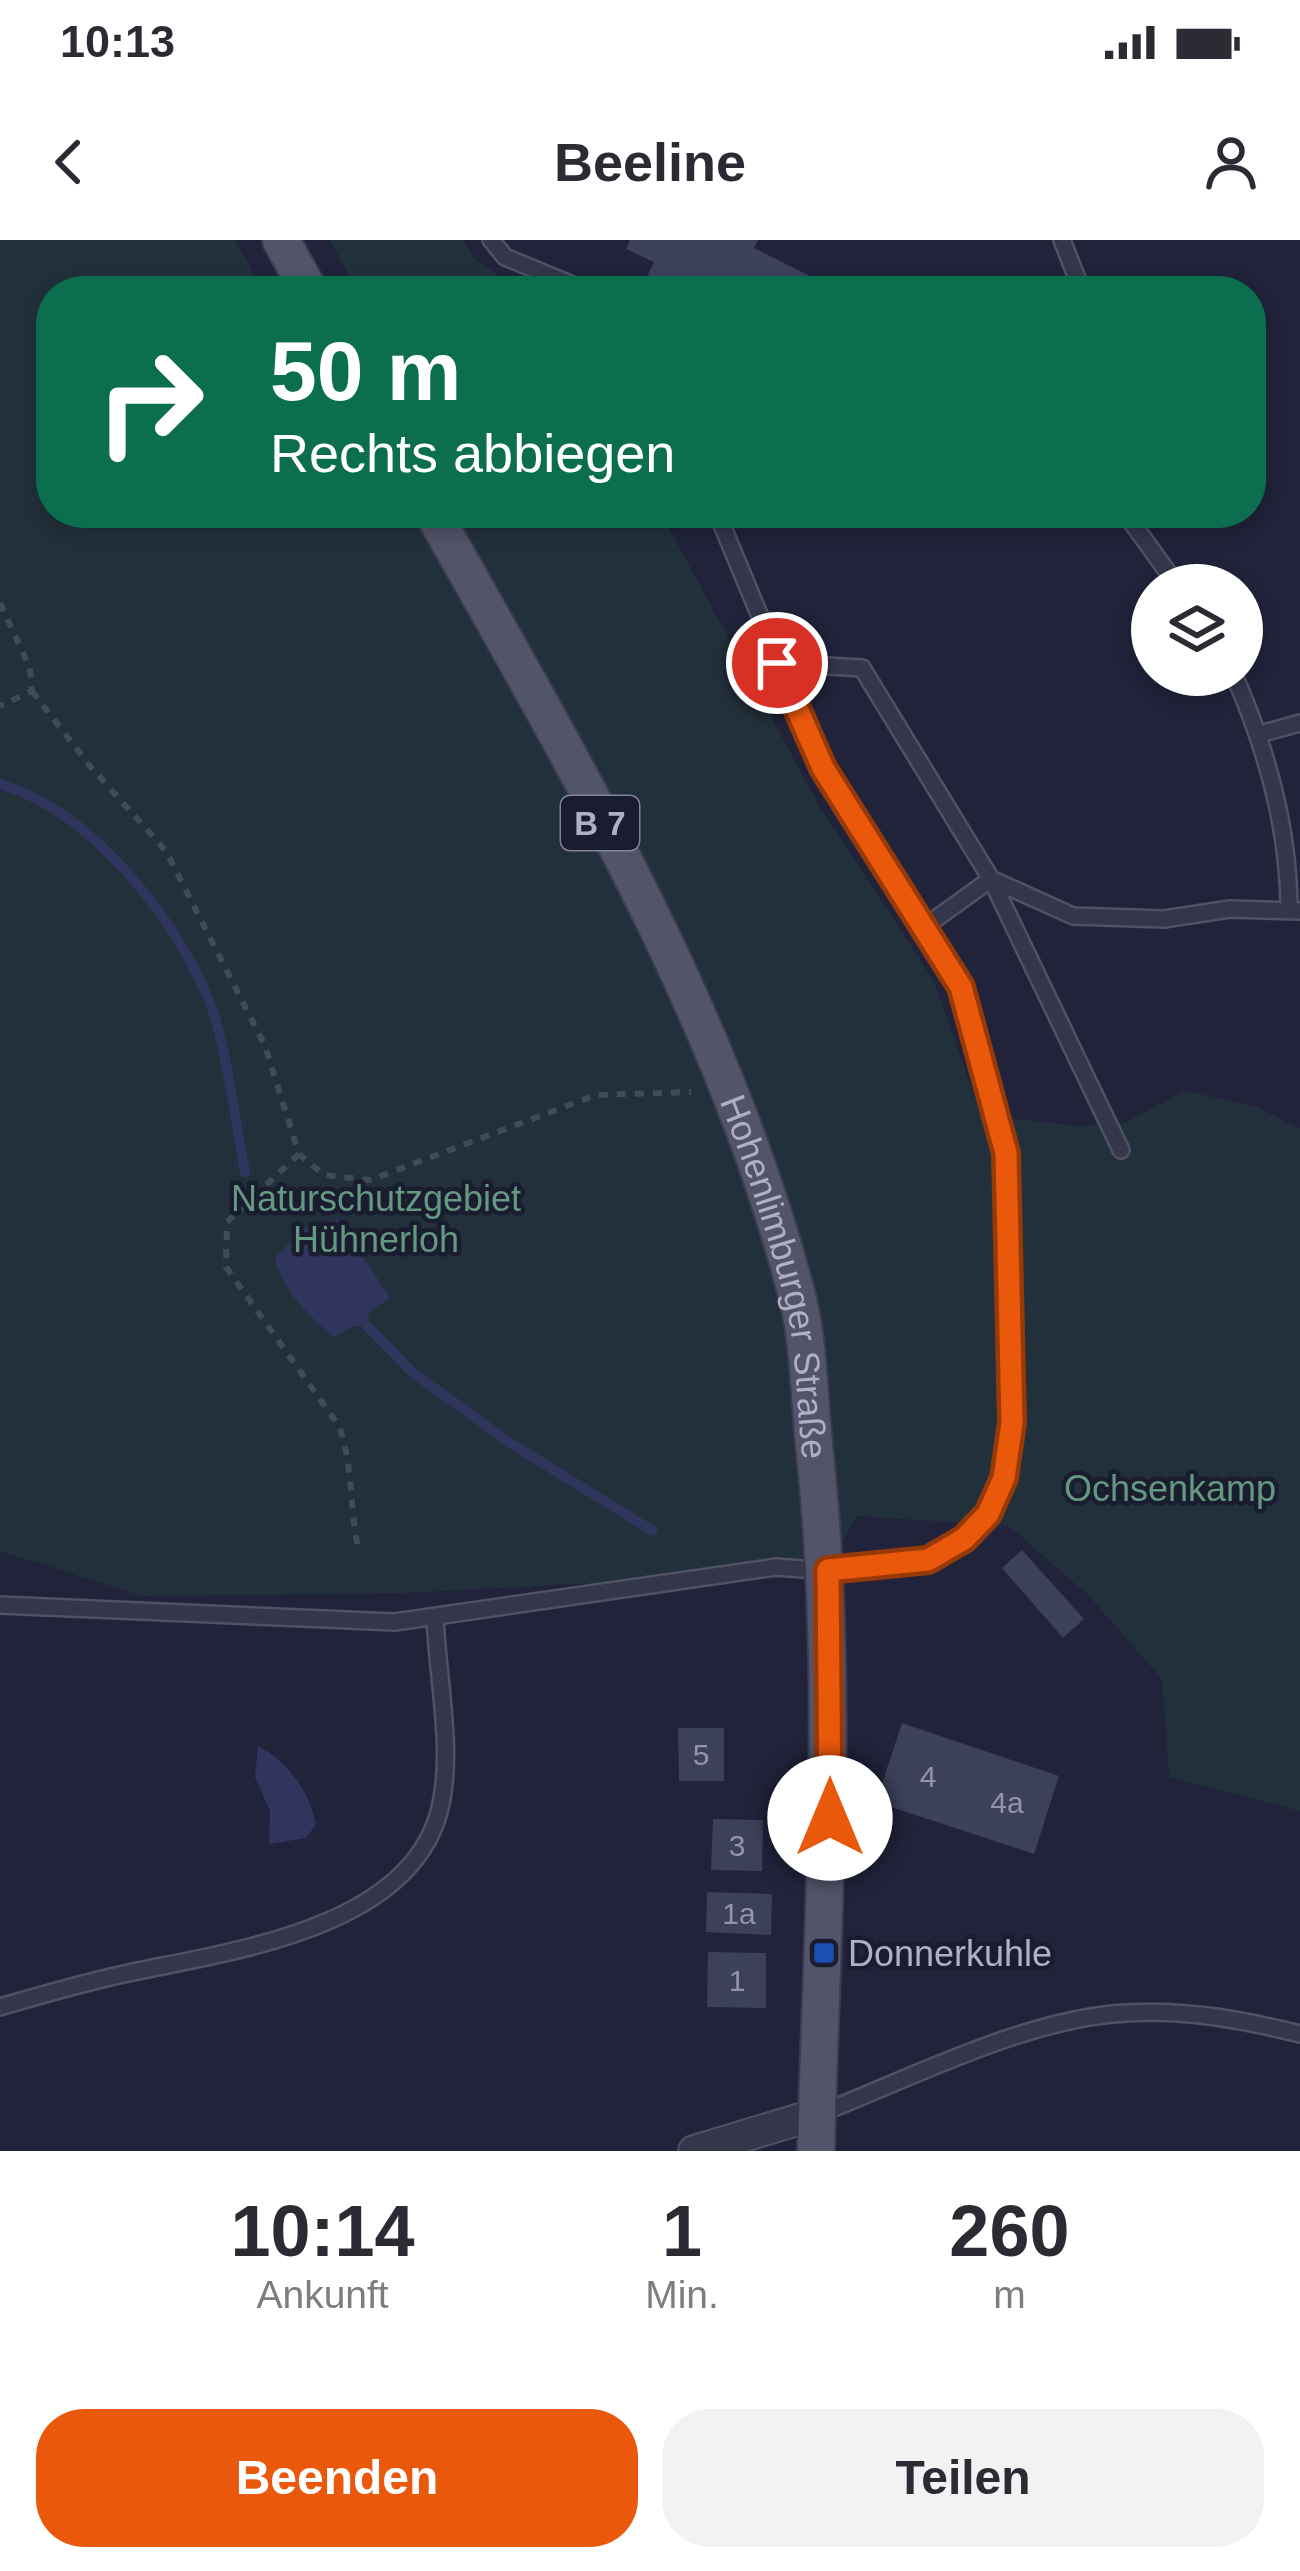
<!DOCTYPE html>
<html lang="de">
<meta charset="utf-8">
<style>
:root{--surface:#fff;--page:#f2f2f3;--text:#2b2b33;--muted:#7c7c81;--accent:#ea580c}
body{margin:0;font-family:Arial,sans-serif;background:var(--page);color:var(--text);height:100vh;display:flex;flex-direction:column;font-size:45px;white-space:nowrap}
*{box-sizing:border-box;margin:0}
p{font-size:39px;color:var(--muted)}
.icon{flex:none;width:66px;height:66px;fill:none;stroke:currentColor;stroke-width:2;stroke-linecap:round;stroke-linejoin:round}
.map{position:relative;height:1911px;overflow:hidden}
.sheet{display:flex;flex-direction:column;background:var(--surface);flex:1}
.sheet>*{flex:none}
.top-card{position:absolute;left:36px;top:36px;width:1230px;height:252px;border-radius:48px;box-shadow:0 6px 18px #0003;background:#0b6e4f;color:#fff;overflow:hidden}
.buttons{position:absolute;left:1131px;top:324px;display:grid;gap:24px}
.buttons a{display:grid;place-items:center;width:132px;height:132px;border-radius:50%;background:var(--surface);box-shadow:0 6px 18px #0003;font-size:60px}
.pin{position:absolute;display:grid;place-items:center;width:102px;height:102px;color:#fff;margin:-51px;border:6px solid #fff;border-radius:50%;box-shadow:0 3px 12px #0007}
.me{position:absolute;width:132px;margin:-66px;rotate:0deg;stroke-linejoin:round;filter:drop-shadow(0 0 9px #0008)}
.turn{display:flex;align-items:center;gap:42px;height:252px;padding:0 36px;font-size:54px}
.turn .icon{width:156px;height:156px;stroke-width:2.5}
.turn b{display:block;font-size:84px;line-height:102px}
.eta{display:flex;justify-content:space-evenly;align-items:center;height:204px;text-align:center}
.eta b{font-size:72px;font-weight:800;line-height:84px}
.button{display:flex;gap:24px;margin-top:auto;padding:24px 36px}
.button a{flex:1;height:138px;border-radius:48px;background:var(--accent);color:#fff;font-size:48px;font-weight:800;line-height:138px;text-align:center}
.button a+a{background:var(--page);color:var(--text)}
.status{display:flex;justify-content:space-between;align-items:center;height:84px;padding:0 60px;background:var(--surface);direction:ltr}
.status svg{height:33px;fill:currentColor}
header{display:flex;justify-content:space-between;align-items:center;height:156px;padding:0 36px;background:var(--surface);font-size:54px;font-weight:800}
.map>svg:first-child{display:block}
</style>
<div class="status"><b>10:13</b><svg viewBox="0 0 49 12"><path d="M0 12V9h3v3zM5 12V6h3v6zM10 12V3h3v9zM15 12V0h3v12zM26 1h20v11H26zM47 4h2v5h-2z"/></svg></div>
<header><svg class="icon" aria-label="back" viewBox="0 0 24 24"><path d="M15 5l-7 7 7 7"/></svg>Beeline<svg class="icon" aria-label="person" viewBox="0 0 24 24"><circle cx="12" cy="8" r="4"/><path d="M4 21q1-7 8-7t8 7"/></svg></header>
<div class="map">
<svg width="1300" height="1911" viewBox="0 0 1300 1911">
<rect width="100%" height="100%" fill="#20233a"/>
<path fill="#22303b" d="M0 0H235L264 51H51V273H661L817 562 934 741 981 875 1079 886 1125 883 1184 851 1256 866 1300 889V1571L1169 1537 1162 1439 1088 1355 1009 1286 856 1276 828 1331 405 1353 142 1356 0 1311Z
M330 0H463L474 18 521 51H357Z"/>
<path fill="#30355e" d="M339 979 390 1058 370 1072 367 1086H354L333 1097C309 1075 281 1050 275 1017L309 986Z
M258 1506C287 1520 310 1553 316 1584L306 1598 269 1604 270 1571 255 1537Z"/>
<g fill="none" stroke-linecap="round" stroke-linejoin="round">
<path stroke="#30355e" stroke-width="10" d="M0 544C87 569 170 671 206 753 226 798 235 882 245 932
M367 1086 411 1131 507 1201 653 1291"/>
</g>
<path fill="#3c405a" d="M630 0H758L754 8 830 46 827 51H640L654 22 626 9Z
M1022 1310 1084 1379 1063 1398 1002 1328Z
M902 1483 1059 1536 1034 1614 876 1562Z
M678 1488H724V1541H679Z
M713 1579 763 1580 762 1631 711 1630Z
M707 1652 772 1654 771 1695 706 1692Z
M708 1712 766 1713V1768L707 1767Z"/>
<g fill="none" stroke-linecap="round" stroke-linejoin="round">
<defs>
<path id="service" d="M491 0 505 17 587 51
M1062 0 1082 51
M1125 273 1177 345
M777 423 862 428 991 639 1073 676 1164 679 1230 669 1300 671
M1234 435C1267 510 1289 588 1289 670
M1260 494 1300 483
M923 688 991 639 1121 910
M0 1365 395 1382 776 1327 828 1331 928 1320 964 1299 987 1274 1004 1238 1012 1182 1006 913 961 747 823 528 717 273
M0 1767C41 1755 82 1743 124 1734 224 1712 411 1691 440 1568 454 1510 437 1436 435 1376
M819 1874C911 1838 1027 1778 1126 1773 1186 1769 1243 1780 1300 1794"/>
<path id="minor" d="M694 1911 817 1874"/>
<g id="primary">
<path d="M281 0 309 51"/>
<path id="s1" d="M433 273C572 520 724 776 796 1052 809 1100 809 1155 814 1205 840 1441 822 1675 816 1911"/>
</g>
</defs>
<use href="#service" stroke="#4f5165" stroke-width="20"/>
<use href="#minor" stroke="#4f5165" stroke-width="34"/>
<use href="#primary" stroke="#3a3d51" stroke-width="40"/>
<path stroke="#3d4c55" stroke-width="6" stroke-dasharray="9 9" stroke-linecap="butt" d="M0 363 30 428 32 451 0 466
M32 451 89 525 166 611 265 806 299 914 324 935 370 940 596 855 691 852
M299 914 227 982 226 1027 339 1186C354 1227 349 1270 359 1312"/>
<use href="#service" stroke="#34364a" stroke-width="15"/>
<use href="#minor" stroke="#34364a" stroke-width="30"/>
<use href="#primary" stroke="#52546a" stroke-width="36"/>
</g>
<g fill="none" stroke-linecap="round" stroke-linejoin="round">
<defs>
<path id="route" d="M777 423 823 528 961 747 1006 913 1012 1183 1004 1238 988 1274 964 1299 928 1320 828 1330 830 1578"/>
</defs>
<use href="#route" stroke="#983908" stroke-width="30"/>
<use href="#route" stroke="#ea580c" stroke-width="21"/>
</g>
<rect fill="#1a4fb4" stroke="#1a1c2f" stroke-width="4.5" x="812" y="1701" width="24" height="24" rx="6"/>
<g text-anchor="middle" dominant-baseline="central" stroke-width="9" stroke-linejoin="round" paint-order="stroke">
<g font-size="30" fill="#9294ac">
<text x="701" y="1514">5</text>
<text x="928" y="1536">4</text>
<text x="1007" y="1562">4a</text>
<text x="737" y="1605">3</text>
<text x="739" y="1673">1a</text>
<text x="737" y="1740">1</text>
</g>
<rect fill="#1a1c2f" stroke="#828499" stroke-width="3" x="561" y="556" width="78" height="54" rx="9"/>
<g font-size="33" font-weight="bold" fill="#afb0c7">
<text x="600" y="583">B 7</text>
</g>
<g font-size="36" fill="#659881" stroke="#1a1c2f">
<text x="376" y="958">Naturschutzgebiet<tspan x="376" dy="41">Hühnerloh</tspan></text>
<text x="1170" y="1248">Ochsenkamp</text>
</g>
<g font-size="36" fill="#afb0c7" stroke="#1a1c2f">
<text stroke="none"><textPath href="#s1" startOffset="843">Hohenlimburger Straße</textPath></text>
</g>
<g font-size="36" fill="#afb0c7" stroke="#1a1c2f" text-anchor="start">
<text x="848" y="1713">Donnerkuhle</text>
</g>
</g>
</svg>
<div class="buttons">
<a><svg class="icon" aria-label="layers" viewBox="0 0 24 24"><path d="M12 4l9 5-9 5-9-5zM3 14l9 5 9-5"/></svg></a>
</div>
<div class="pin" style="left:777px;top:423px;background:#d93025"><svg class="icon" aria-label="arrive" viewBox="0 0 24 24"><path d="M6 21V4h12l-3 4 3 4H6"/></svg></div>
<svg class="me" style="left:830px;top:1578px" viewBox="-20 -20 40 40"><circle r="19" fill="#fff"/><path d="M0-13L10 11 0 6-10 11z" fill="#ea580c"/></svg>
<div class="top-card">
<div class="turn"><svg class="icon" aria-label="right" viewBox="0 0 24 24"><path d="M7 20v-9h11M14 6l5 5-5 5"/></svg><div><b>50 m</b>Rechts abbiegen</div></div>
</div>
</div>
<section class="sheet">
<div class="eta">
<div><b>10:14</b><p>Ankunft</p></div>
<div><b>1</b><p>Min.</p></div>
<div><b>260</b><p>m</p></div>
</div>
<div class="button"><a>Beenden</a><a>Teilen</a></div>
</section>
